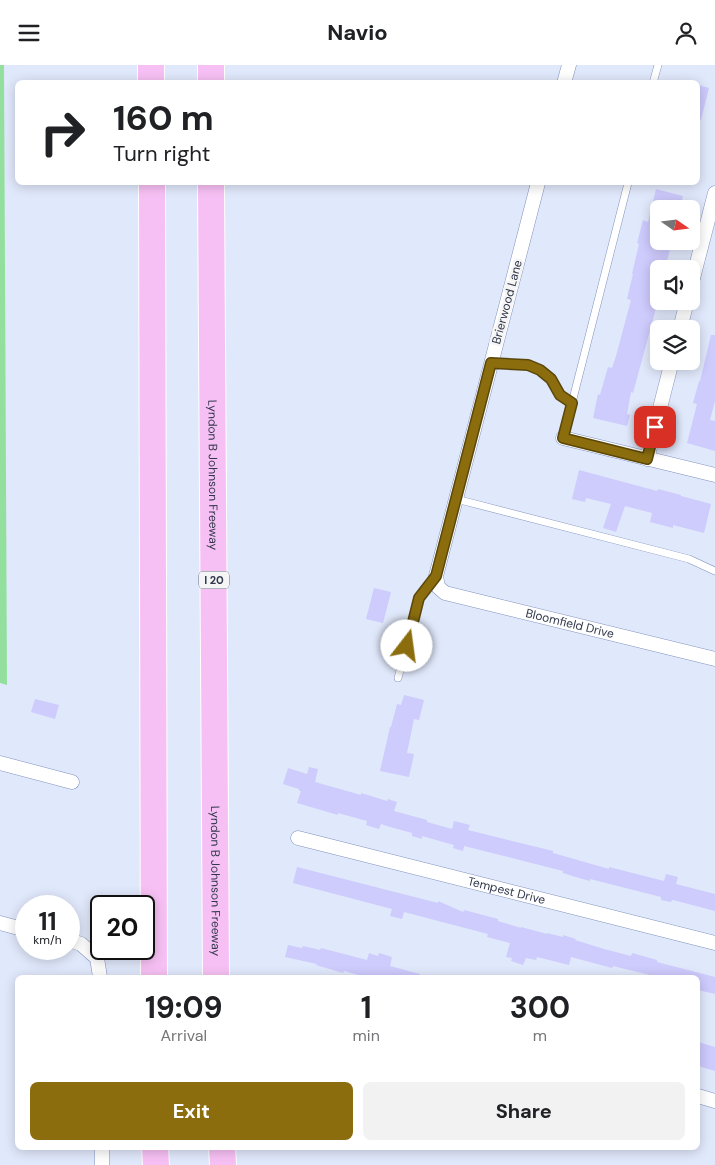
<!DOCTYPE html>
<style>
:root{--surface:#fff;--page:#f2f2f2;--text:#202124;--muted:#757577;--accent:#8b6d0e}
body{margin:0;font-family:"DM Sans",sans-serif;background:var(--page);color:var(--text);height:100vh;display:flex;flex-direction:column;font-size:19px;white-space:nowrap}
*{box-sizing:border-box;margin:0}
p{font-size:16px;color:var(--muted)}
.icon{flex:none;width:28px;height:28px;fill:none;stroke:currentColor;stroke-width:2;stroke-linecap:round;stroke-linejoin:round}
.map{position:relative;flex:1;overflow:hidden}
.details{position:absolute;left:15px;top:910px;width:685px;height:175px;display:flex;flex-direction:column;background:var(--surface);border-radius:8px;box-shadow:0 2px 12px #0003}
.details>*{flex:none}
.guide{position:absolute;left:15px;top:15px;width:685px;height:105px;border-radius:8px;box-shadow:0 2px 12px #0003;background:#fff;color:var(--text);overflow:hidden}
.needle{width:32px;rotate:104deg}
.buttons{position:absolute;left:650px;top:135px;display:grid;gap:10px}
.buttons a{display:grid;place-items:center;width:50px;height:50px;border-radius:8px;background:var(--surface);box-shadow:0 2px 12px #0003;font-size:25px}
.speed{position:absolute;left:15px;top:830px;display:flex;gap:10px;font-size:25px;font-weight:700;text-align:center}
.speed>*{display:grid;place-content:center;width:65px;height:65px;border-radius:50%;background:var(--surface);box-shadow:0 2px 12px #0003;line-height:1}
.speed small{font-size:12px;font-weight:400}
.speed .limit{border:2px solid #111;border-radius:8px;background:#fff;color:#111}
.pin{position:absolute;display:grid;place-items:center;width:42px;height:42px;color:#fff;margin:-21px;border-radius:10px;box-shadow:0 2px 8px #0006}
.me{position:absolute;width:55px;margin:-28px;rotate:15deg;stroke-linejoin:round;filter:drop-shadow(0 0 4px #0008)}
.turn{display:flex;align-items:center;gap:18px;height:105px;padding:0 15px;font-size:22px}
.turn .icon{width:65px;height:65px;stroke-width:2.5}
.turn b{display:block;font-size:35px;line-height:42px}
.eta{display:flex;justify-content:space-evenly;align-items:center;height:85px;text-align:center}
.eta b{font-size:30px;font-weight:700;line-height:35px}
.primary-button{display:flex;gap:10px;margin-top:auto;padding:10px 15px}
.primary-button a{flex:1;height:58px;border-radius:8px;background:var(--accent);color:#fff;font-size:20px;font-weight:700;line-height:58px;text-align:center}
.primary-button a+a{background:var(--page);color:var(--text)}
header{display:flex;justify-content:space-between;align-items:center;height:65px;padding:0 15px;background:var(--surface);font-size:22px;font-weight:700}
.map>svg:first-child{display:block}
</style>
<header><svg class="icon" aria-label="menu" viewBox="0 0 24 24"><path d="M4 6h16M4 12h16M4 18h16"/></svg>Navio<svg class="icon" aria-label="person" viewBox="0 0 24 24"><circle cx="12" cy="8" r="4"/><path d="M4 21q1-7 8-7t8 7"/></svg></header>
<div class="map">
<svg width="715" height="1100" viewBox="0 0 715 1100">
<rect width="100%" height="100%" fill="#e0e8fb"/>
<path fill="#93e09e" d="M0 0H4L7 620 0 618Z"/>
<path fill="#cecbfd" d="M698 20 709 23 701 55H698Z
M656 124 683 131 680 144H659V176H672L665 204H659V232L633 328 631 327 627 349 630 350 627 361 593 353 598 329 600 330 608 302 612 303 616 291 631 235 627 234 633 209H632L639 179 637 178 643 155 648 157Z
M711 270H715V336L710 355 715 356V386L687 378 697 339 693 338 699 316H700Z
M579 405 657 426 658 424 681 430V431L711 439 704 468 673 460V463L650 457 652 448 625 441 616 467 603 463 611 439 586 433 585 437 572 434Z
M374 523 391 527 383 558 366 554Z
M404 630 424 635 419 655 414 654 407 688 414 689 409 712 380 706 390 662H391L397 639 401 640Z
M35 634 59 640 55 654 31 647Z
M309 702 318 704 315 717 361 730V728L387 736 388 734 397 737 394 746 427 755V757L452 764 454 756 470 760 468 765 553 786V788L609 804V802L664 816 666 809 678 812 676 819 715 829V846L673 835H672L671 837 661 835V832L590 814V816L579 813 563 808V806L464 781 463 786 453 783 454 780 422 771V774L412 771V768L390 762 381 759 379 764 366 760 367 756 338 748V750L297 738 301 726H299V724L283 719 288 703 307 709Z
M297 802 438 838V836L463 847 464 845 498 854V856L521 863V862L547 869V868L563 872V870L576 874 575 875 604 884 631 891 632 888 657 895V897L715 912V929L698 925V912H658L613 901 612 903 571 892 569 900 537 892 536 895 526 893 523 900 511 896 512 893 506 892 510 878 487 872 488 869 404 847 402 854 390 851 392 844 293 818Z
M288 880 302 883 303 881 320 885 321 883 367 895 369 888 378 891 379 888 392 892 390 901 420 909V912H366L344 906 343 908 316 900 317 899 285 892Z
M698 977 715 982V1006L698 1001Z"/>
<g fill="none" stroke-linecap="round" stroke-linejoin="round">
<defs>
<path id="service" d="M653 18 658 0
M491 298 528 300 540 305 551 314 560 329 572 338
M563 373 628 118
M456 434 689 494 715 506
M398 613 419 533 435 511"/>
<g id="minor">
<path d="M564 18 569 0"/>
<path id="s1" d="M538 118 436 511 438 522 445 528 715 594"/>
<path d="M691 221 715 128"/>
<path d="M680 264 687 236"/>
<path d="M563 373 715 410"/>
<path d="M647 394 672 296"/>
<path d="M0 698 72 717"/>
<path id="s2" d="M298 773 715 878"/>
<path d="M0 858 26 865"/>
<path d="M69 875 81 879 97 893 100 912"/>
<path d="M698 1031 715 1036"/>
<path d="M102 1100V1082"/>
</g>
<g id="motorway">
<path d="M151 0V18"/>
<path d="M211 0V18"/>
<path d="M152 118 154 912"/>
<path id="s3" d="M211 118 216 912"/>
<path d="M155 1082 156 1100"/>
<path d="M222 1082 223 1100"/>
</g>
</defs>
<use href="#service" stroke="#8293bf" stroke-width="8"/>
<use href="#minor" stroke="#8293bf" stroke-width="15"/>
<use href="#motorway" stroke="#fff" stroke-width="28"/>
<use href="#service" stroke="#fff" stroke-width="7"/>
<use href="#minor" stroke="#fff" stroke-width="14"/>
<use href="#motorway" stroke="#f7c0f4" stroke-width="26"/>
</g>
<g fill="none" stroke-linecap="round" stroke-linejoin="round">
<defs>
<path id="route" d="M407 581 419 533 436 511 491 298 528 300 540 305 551 314 560 330 572 338 563 373 647 394 655 362"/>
</defs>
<use href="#route" stroke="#5a4709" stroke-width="12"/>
<use href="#route" stroke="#8b6d0e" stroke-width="9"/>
</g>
<g text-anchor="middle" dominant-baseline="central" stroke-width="5" stroke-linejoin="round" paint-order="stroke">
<rect fill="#f5f5f5" stroke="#6c717e" stroke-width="1" x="199" y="506.5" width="30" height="17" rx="4"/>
<g font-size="11" font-weight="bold" fill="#31384b">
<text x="214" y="515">I 20</text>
</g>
<g font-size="12" fill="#31384b" stroke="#f5f5f5">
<text transform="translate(507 237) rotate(-75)">Brierwood Lane</text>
<text stroke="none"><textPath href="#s3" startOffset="292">Lyndon B Johnson Freeway</textPath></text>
<text stroke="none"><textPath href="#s1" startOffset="555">Bloomfield Drive</textPath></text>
<text stroke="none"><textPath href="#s3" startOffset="698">Lyndon B Johnson Freeway</textPath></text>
<text stroke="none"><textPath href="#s2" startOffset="215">Tempest Drive</textPath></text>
</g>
</g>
</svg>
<div class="buttons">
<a><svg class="needle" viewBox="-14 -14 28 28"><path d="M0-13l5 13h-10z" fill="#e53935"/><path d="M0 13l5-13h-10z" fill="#757577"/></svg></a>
<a><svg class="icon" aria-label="sound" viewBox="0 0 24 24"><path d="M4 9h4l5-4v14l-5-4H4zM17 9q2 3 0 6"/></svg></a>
<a><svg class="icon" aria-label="layers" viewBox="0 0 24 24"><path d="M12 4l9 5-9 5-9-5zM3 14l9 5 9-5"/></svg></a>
</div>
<div class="speed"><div>11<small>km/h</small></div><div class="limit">20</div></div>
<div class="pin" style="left:655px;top:362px;background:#d93025"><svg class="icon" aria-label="arrive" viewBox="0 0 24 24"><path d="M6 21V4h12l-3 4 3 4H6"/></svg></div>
<svg class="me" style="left:407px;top:581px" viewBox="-20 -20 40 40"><circle r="19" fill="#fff"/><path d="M0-13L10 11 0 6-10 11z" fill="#8b6d0e"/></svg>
<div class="guide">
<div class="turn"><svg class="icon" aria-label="right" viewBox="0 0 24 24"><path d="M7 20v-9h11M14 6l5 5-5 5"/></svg><div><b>160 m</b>Turn right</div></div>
</div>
<section class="details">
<div class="eta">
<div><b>19:09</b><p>Arrival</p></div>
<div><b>1</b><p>min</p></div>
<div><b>300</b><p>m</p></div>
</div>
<div class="primary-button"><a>Exit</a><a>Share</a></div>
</section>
</div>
